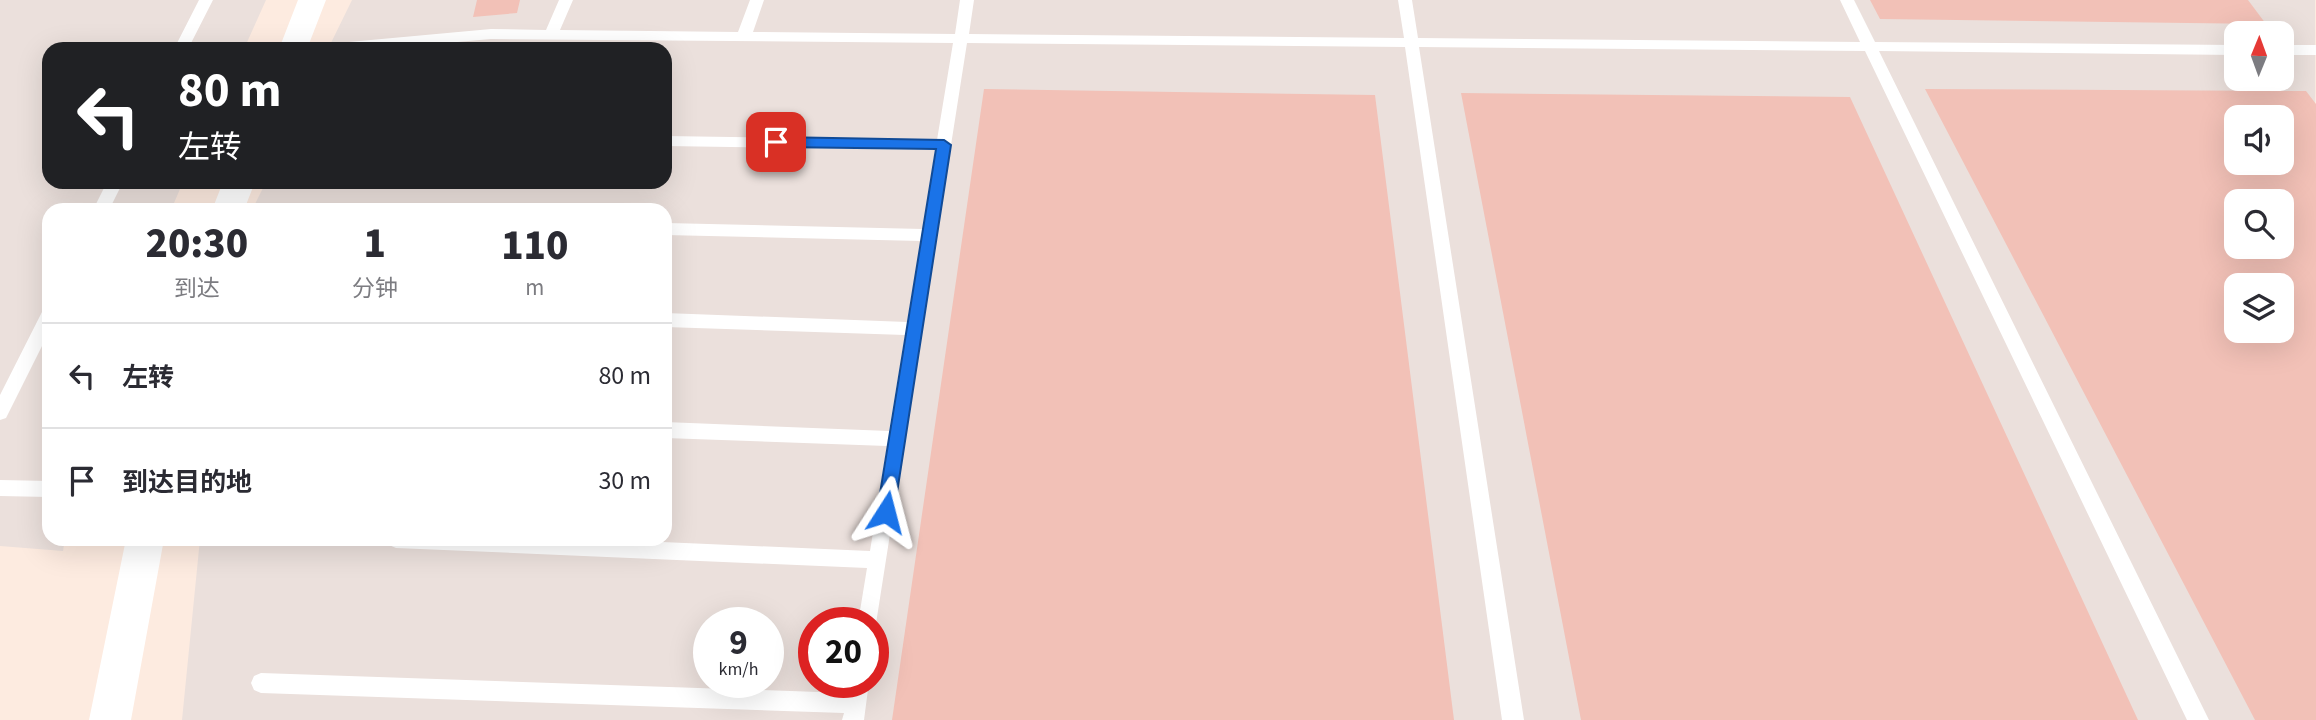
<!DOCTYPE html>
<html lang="zh">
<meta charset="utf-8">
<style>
:root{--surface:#fff;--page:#f2f2f3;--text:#2b2b33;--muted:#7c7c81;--line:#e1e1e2}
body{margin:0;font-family:"Source Sans 3","Noto Sans SC",sans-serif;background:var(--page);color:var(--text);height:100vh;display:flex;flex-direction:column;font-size:26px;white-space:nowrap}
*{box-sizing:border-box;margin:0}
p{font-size:23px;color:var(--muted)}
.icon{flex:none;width:38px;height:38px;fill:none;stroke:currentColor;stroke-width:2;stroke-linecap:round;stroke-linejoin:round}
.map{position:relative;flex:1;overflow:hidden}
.side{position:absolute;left:42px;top:203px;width:630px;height:343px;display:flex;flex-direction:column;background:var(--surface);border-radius:21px;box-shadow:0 7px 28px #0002}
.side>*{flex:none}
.hud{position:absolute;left:42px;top:42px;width:630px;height:147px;border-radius:21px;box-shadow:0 7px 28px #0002;background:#202124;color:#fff;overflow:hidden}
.needle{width:46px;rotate:1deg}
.buttons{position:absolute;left:2224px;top:21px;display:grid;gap:14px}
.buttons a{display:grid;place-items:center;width:70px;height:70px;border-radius:14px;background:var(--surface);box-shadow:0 7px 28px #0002;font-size:35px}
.speed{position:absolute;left:693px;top:607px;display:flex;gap:14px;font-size:35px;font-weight:700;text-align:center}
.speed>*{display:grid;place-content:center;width:91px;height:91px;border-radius:50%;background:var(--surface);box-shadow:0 7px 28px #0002;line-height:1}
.speed small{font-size:18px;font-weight:400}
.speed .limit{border:10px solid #d22;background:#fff;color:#111}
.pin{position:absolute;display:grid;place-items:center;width:60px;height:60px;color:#fff;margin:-30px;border-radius:14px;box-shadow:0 4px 10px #0006}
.me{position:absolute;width:77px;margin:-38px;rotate:9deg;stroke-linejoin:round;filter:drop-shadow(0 0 5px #0008)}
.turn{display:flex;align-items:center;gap:24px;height:147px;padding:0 21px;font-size:32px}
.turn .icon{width:91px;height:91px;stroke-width:2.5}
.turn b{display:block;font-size:49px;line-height:60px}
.eta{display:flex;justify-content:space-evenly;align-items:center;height:119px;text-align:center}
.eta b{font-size:42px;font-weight:800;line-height:49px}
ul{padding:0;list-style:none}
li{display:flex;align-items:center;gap:21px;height:105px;padding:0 21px;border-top:2px solid var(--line)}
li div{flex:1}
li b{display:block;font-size:26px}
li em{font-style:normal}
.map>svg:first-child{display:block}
</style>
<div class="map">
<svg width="2316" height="720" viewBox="0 0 2316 720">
<rect width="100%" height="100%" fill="#fdebe0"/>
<path fill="#ebe0dc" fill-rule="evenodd" d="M0 0H266L244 49H49V182H183L171 210H49V539H65L63 551 0 546Z
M352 0H2315L2316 720H182L200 539H665V210H252L266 182H665V49H328ZM2236 33H2282V79H2236ZM2236 117H2282V163H2236ZM2236 201H2282V247H2236ZM2236 285H2282V331H2236ZM709 623H768V682H709ZM814 623H873V682H814Z"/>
<path fill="#f2c1b7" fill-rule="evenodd" d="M477 0H520L517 13 473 17Z
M1870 0H2248L2266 24 1880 19Z
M984 89 1375 95 1454 720H892Z
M1925 89 2306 91 2316 104V720H2255ZM2236 117H2282V163H2236ZM2236 201H2282V247H2236ZM2236 285H2282V331H2236Z
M1461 93 1850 97 2138 720H1581Z"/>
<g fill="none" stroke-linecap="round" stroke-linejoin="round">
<path fill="#fff" fill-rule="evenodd" d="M199 0H213L188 49H174Z
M559 0H573L560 30 738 32 750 0H764L753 32 955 34 960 0H974L969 34 1404 38 1398 0H1412L1418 38 1860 42 1840 0H1854L1875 42 2236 45V55L1879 51 2209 720H2187L1865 51 1419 47 1524 720H1502L1405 47 967 43 875 630 873 623H858L867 568 396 548 389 545 386 539H594L870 551 887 446 665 438V422L889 431 905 335 665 327V313L907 322 921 241 665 235V223L923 229 935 150 665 146V136L937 140 953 43 491 39 378 49H320L327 44 491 29 546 30Z
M2282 45H2316V55H2282Z
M107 182H123L109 210H93Z
M49 308V332L6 418 0 420V395L43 310Z
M0 480 49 481V497L0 496Z
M261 673 847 693 849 682H869L864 720H842L844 713 261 693 254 690 251 683 254 676Z"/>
<path fill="#fff" fill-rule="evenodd" d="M298 0H326L307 49H279Z
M223 182H255L244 210H212Z
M126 539H164L131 720H89Z"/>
</g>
<path fill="#1a73e8" stroke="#114b97" stroke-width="2" d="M776 137 944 140 951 145 894 512 892 517 886 519 879 517 877 512 936 149 776 147 770 142Z"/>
</svg>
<div class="buttons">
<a><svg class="needle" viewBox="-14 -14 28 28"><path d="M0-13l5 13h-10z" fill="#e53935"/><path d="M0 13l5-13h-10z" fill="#7c7c81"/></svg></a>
<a><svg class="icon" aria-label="sound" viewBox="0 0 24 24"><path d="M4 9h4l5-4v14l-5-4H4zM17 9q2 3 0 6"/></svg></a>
<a><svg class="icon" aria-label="search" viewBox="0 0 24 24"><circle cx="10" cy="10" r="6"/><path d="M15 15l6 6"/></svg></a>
<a><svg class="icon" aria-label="layers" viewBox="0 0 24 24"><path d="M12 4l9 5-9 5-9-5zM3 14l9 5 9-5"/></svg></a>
</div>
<div class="speed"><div>9<small>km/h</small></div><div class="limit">20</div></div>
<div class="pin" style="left:776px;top:142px;background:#d93025"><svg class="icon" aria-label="arrive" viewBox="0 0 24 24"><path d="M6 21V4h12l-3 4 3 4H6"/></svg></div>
<svg class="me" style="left:886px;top:512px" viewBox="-20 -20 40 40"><path d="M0-17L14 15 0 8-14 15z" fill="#1a73e8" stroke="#fff" stroke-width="4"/></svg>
<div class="hud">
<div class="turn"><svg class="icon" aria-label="left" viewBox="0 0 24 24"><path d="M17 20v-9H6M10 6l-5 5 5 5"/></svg><div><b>80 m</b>左转</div></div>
</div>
<section class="side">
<div class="eta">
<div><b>20:30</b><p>到达</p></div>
<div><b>1</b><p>分钟</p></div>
<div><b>110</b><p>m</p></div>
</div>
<ul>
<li><svg class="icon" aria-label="left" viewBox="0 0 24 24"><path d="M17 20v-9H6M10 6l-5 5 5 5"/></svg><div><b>左转</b></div><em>80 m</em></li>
<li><svg class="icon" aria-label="arrive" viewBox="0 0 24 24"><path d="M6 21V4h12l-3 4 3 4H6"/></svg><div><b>到达目的地</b></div><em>30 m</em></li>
</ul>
</section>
</div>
